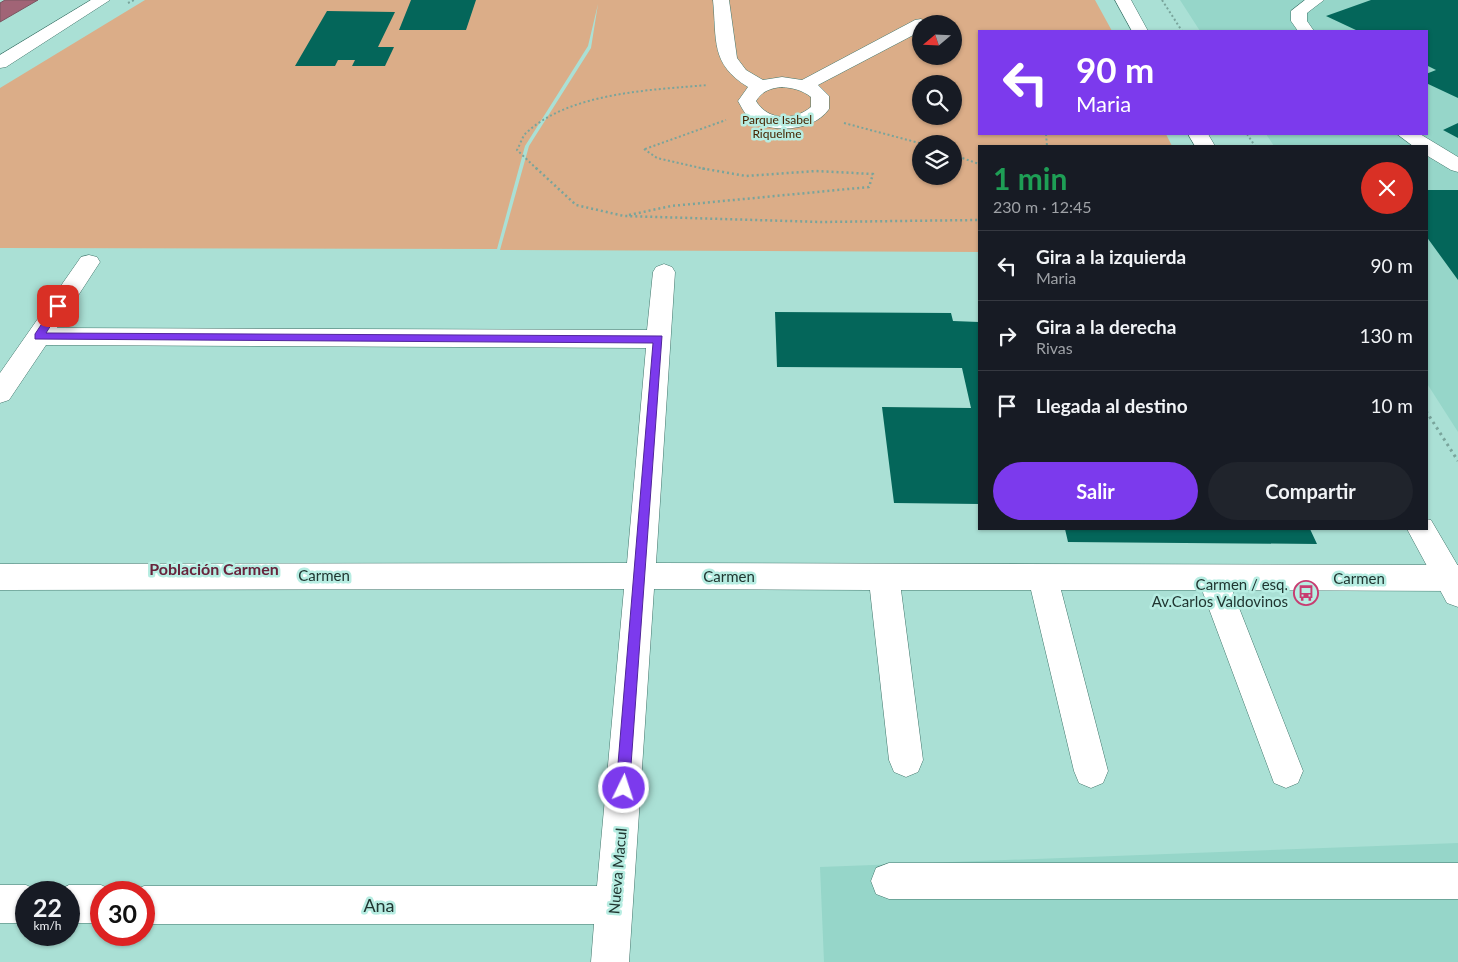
<!DOCTYPE html>
<html lang="es">
<meta charset="utf-8">
<style>
:root{--surface:#171b24;--page:#20242c;--text:#f1f3f6;--muted:#9ea1a6;--line:#363941;--accent:#7c3aed}
body{margin:0;font-family:Lato,sans-serif;background:var(--page);color:var(--text);height:100vh;display:flex;flex-direction:column;font-size:19px;white-space:nowrap}
*{box-sizing:border-box;margin:0}
p{font-size:16px;color:var(--muted)}
.icon{flex:none;width:28px;height:28px;fill:none;stroke:currentColor;stroke-width:2;stroke-linecap:round;stroke-linejoin:round}
.map{position:relative;flex:1;overflow:hidden}
.details{position:absolute;left:978px;top:145px;width:450px;height:385px;display:flex;flex-direction:column;background:var(--surface);border-radius:0px;box-shadow:0 1px 4px #0004}
.details>*{flex:none}
.top-card{position:absolute;left:978px;top:30px;width:450px;height:105px;border-radius:0px;box-shadow:0 1px 4px #0004;background:#7c3aed;color:#fff;overflow:hidden}
.needle{width:32px;rotate:251deg}
.tools{position:absolute;left:912px;top:15px;display:grid;gap:10px}
.tools a{display:grid;place-items:center;width:50px;height:50px;border-radius:50%;background:var(--surface);box-shadow:0 1px 4px #0004;font-size:25px}
.speed{position:absolute;left:15px;top:881px;display:flex;gap:10px;font-size:25px;font-weight:700;text-align:center}
.speed>*{display:grid;place-content:center;width:65px;height:65px;border-radius:50%;background:var(--surface);box-shadow:0 1px 4px #0004;line-height:1}
.speed small{font-size:12px;font-weight:400}
.speed .limit{border:8px solid #d22;background:#fff;color:#111}
.pin{position:absolute;display:grid;place-items:center;width:42px;height:42px;color:#fff;margin:-21px;border-radius:10px;box-shadow:0 2px 8px #0006}
.me{position:absolute;width:55px;margin:-28px;rotate:4deg;stroke-linejoin:round;filter:drop-shadow(0 0 4px #0008)}
.turn{display:flex;align-items:center;gap:18px;height:105px;padding:0 15px;font-size:22px}
.turn .icon{width:65px;height:65px;stroke-width:2.5}
.turn b{display:block;font-size:35px;line-height:42px}
.round{display:grid;place-items:center;flex:none;width:52px;height:52px;border-radius:26px;background:var(--page)}
.summary{display:flex;align-items:center;justify-content:space-between;height:85px;padding:0 15px}
h1{font-size:30px;font-weight:700;line-height:38px;color:#1e9e55}
.action{display:flex;gap:10px;margin-top:auto;padding:10px 15px}
.action a{flex:1;height:58px;border-radius:30px;background:var(--accent);color:#fff;font-size:20px;font-weight:700;line-height:58px;text-align:center}
.action a+a{background:var(--page);color:var(--text)}
ul{padding:0;list-style:none}
li{display:flex;align-items:center;gap:15px;height:70px;padding:0 15px;border-top:1px solid var(--line)}
li div{flex:1}
li b{display:block;font-size:19px}
li em{font-style:normal}
.map>svg:first-child{display:block}
</style>
<div class="map">
<svg width="1458" height="962" viewBox="0 0 1458 962">
<rect width="100%" height="100%" fill="#aae0d5"/>
<path fill="#96d6c9" d="M1180 0H1458V432L1426 382V146H1274L1266 134H1426V31H1200Z
M1458 843V962H824L820 867Z"/>
<path fill="#dbad88" fill-rule="evenodd" d="M145 0H1095L1112 31H979V134H1166L1172 146H979V252L500 250 529 146 591 48 598 4 588 46 525 146 497 249 0 248V88ZM921 24H954V56H921ZM921 84H954V116H921ZM921 144H954V176H921Z"/>
<path fill="#a16476" stroke="#7a5661" d="M5 0H38L0 22V3Z"/>
<path fill="#04665a" d="M411 0H476L466 30H399Z
M1371 0H1458V98L1426 83V74L1436 70 1426 65V31H1358L1326 16Z
M327 11 395 12 378 47H394L385 66H352L355 60H338L335 66H295Z
M1458 123V138L1443 130Z
M1426 190H1458V280L1426 236Z
M775 312 951 313 953 321 979 322V504L894 503 882 407 971 408 962 368 777 367Z
M1065 529H1310L1317 544 1068 542Z"/>
<g fill="none" stroke-linecap="round" stroke-linejoin="round">
<defs>
<path id="minor" d="M713 0H729L737 58 746 70 763 80 782 77 802 80 915 20 921 19 929 24H921V31L818 85 829 96V109C814 131 773 134 752 120 745 115 742 108 738 101L748 87C710 64 717 40 713 0ZM782 87C793 88 802 90 811 97V107C794 121 768 121 756 101 762 91 771 88 782 87Z
M1305 0H1324L1307 13V21L1314 31H1298L1291 21V11Z
M1397 134H1420L1458 157V172L1451 170 1426 155V146H1413Z
M89 255 97 257 100 262 57 328 647 330 653 272 656 267 664 264 672 267 675 272 656 563 1458 565V591L1232 590 1303 771 1298 783 1286 788 1274 783 1202 590H1061L1108 771 1103 783 1091 788 1079 783 1074 771 1031 590H901L923 760 918 772 906 777 894 772 889 760 870 590 654 589 629 962H591L594 924H144V892H130L144 886H597L624 589 0 590V564L627 563 646 348 46 345 9 400 0 403V373L81 257Z
M889 863H1458V899H889L876 894 871 881 876 868Z
M0 885H26L39 891 40 892H26V923H0Z
M69 885H101L114 891 115 892H101V923H69V892H55Z"/>
<path id="major" d="M91 0H110L6 67 0 68V55Z
M1115 0H1131L1148 31H1132Z
M1188 134H1208L1215 146H1195Z
M1426 519 1431 520 1458 566V607L1447 603 1407 529H1426Z"/>
</defs>
<use href="#minor" stroke="#42766c" stroke-width="1"/>
<use href="#major" stroke="#42766c" stroke-width="1"/>
<path stroke="#79a49b" stroke-width="2" stroke-dasharray="2 2.5" stroke-linecap="butt" d="M1162 0 1182 31
M128 3 134 0
M844 123 923 144
M1046 134 1047 146
M1247 134 1255 146
M644 149 657 158 705 169
M645 149 726 120
M954 155 979 164
M537 169 517 150C520 145 522 137 526 133 570 92 652 90 708 85"/>
<path stroke="#79a49b" stroke-width="2.5" stroke-dasharray="2 3" stroke-linecap="butt" d="M536 168 576 205 624 216 821 222 979 220
M629 215 671 206 869 187 873 174 816 171 746 176 700 168"/>
<path stroke="#79a49b" stroke-width="3" stroke-dasharray="2.5 4" stroke-linecap="butt" d="M1426 411 1458 461"/>
<use href="#minor" fill="#fff" fill-rule="evenodd"/>
<use href="#major" fill="#fff" fill-rule="evenodd"/>
</g>
<path fill="#7c3aed" stroke="#51269a" d="M58 303 63 306 46 333 662 336 629 793 624 795 618 793 616 788 653 343 35 339V334L55 304Z"/>
<defs>
<symbol id="bus-ring" viewBox="-11 -11 22 22"><circle r="9.5" fill="#b7ede2" stroke="#c73c71" stroke-width="1.5"/><path d="M-5-6H5V4H4V6H2V4H-2V6H-4V4H-5ZM-3.5-4V0h7V-4ZM-3.5 1.2v1.5H-2V1.2ZM2 1.2v1.5H3.5V1.2Z" fill="#c73c71"/></symbol>
</defs>
<g fill-rule="evenodd">
<use href="#bus-ring" x="1292" y="579" width="28" height="28"/>
</g>
<g text-anchor="middle" dominant-baseline="central" stroke-width="5" stroke-linejoin="round" paint-order="stroke">
<g font-size="12" fill="#452402" stroke="#b7ede2">
<text x="777" y="119">Parque Isabel<tspan x="777" dy="14">Riquelme</tspan></text>
</g>
<g font-size="15" fill="#203631" stroke="#b7ede2">
<text x="324" y="575">Carmen</text>
<text x="729" y="576">Carmen</text>
<text x="1359" y="578">Carmen</text>
<text transform="translate(617 871) rotate(-85)">Nueva Macul</text>
</g>
<g font-size="15" fill="#203631" stroke="#b7ede2" text-anchor="end">
<text x="1288" y="584">Carmen / esq.<tspan x="1288" dy="17">Av.Carlos Valdovinos</tspan></text>
</g>
<g font-size="16" font-weight="bold" fill="#67243c" stroke="#b7ede2">
<text x="214" y="568">Población Carmen</text>
</g>
<g font-size="18" fill="#203631" stroke="#b7ede2">
<text x="379" y="905">Ana</text>
</g>
</g>
</svg>
<div class="tools">
<a><svg class="needle" viewBox="-14 -14 28 28"><path d="M0-13l5 13h-10z" fill="#e53935"/><path d="M0 13l5-13h-10z" fill="#9ea1a6"/></svg></a>
<a><svg class="icon" aria-label="search" viewBox="0 0 24 24"><circle cx="10" cy="10" r="6"/><path d="M15 15l6 6"/></svg></a>
<a><svg class="icon" aria-label="layers" viewBox="0 0 24 24"><path d="M12 4l9 5-9 5-9-5zM3 14l9 5 9-5"/></svg></a>
</div>
<div class="speed"><div>22<small>km/h</small></div><div class="limit">30</div></div>
<div class="pin" style="left:58px;top:306px;background:#d93025"><svg class="icon" aria-label="arrive" viewBox="0 0 24 24"><path d="M6 21V4h12l-3 4 3 4H6"/></svg></div>
<svg class="me" style="left:624px;top:788px" viewBox="-20 -20 40 40"><circle r="17" fill="#7c3aed" stroke="#fff" stroke-width="3"/><path d="M0-11L8 9 0 5-8 9z" fill="#fff"/></svg>
<div class="top-card">
<div class="turn"><svg class="icon" aria-label="left" viewBox="0 0 24 24"><path d="M17 20v-9H6M10 6l-5 5 5 5"/></svg><div><b>90 m</b>Maria</div></div>
</div>
<section class="details">
<div class="summary"><div><h1>1 min</h1><p>230 m · 12:45</p></div><a class="round" style="background:#d93025;color:#fff"><svg class="icon" aria-label="close" viewBox="0 0 24 24"><path d="M6 6l12 12M18 6L6 18"/></svg></a></div>
<ul>
<li><svg class="icon" aria-label="left" viewBox="0 0 24 24"><path d="M17 20v-9H6M10 6l-5 5 5 5"/></svg><div><b>Gira a la izquierda</b><p>Maria</p></div><em>90 m</em></li>
<li><svg class="icon" aria-label="right" viewBox="0 0 24 24"><path d="M7 20v-9h11M14 6l5 5-5 5"/></svg><div><b>Gira a la derecha</b><p>Rivas</p></div><em>130 m</em></li>
<li><svg class="icon" aria-label="arrive" viewBox="0 0 24 24"><path d="M6 21V4h12l-3 4 3 4H6"/></svg><div><b>Llegada al destino</b></div><em>10 m</em></li>
</ul>
<div class="action"><a>Salir</a><a>Compartir</a></div>
</section>
</div>
